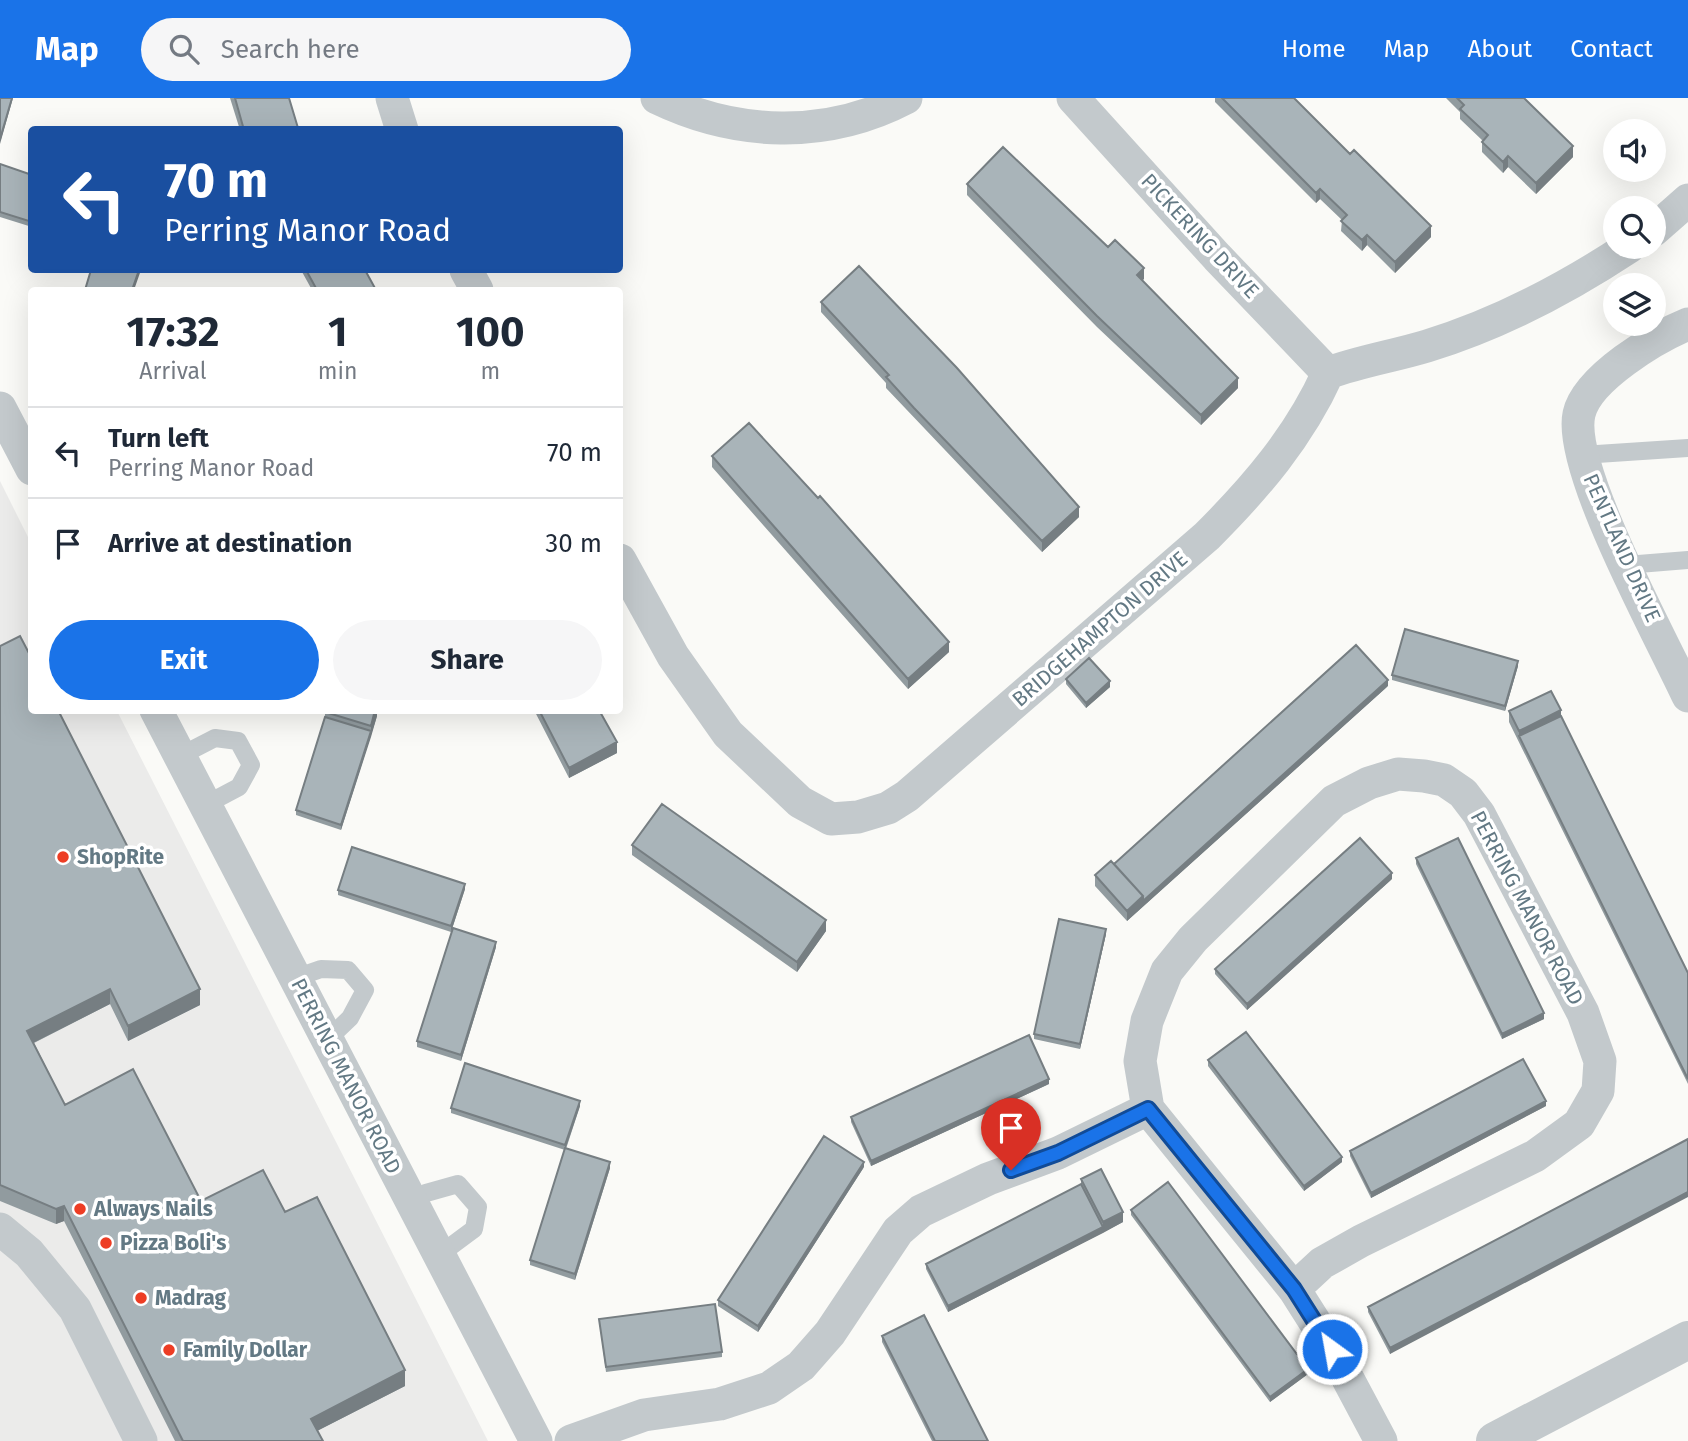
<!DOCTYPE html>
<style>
:root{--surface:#fff;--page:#f6f6f7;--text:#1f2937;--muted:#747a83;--line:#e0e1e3;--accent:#1a73e8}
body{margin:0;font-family:"Fira Sans",sans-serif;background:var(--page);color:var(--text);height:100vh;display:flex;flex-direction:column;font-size:26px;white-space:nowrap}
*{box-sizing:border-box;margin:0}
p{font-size:23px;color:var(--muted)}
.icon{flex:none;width:38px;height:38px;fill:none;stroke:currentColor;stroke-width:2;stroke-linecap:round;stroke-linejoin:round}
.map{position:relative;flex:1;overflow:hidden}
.sheet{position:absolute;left:28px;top:189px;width:595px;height:427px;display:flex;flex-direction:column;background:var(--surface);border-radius:7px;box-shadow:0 7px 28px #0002}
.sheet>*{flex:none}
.hud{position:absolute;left:28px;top:28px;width:595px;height:147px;border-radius:7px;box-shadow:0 7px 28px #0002;background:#1a4fa0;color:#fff;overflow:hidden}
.tools{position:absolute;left:1603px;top:21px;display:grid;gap:14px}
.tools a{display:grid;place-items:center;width:63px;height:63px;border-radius:50%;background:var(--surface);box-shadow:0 7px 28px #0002;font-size:35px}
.pin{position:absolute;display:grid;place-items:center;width:60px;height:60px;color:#fff;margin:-72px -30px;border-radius:50% 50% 50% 0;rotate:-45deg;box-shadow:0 0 7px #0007}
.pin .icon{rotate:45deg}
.me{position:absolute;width:77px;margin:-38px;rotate:328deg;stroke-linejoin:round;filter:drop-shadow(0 0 5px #0008)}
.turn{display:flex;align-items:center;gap:24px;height:147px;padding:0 21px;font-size:32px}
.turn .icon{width:91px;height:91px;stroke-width:2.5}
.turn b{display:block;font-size:49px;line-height:60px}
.eta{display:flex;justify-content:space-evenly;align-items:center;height:119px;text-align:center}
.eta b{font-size:42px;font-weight:700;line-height:49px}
.action{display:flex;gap:14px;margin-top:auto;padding:14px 21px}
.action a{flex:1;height:80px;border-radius:42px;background:var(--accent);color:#fff;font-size:28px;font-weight:700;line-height:80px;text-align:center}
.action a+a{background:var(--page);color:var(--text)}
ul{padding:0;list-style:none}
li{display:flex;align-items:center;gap:21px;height:91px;padding:0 21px;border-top:2px solid var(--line)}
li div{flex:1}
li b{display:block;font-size:26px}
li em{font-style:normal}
header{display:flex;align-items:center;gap:42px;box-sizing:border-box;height:98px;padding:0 35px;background:var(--accent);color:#fff}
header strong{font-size:33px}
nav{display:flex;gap:38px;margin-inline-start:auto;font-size:24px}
.search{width:490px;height:63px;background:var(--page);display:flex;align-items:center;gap:18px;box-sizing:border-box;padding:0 24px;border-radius:38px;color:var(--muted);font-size:26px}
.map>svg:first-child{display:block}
</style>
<header>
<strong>Map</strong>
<div class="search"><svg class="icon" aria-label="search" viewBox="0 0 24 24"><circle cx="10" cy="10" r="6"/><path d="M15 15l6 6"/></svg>Search here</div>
<nav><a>Home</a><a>Map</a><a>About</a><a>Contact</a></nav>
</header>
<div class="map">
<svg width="1688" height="1343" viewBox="0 0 1688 1343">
<rect width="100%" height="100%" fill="#fafaf7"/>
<path fill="#ebebea" d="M0 383 31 445 32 612 117 613 488 1343H0Z"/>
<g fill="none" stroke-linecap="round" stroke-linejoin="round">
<path stroke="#c3c9cc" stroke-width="18" d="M1582 357 1688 350
M1626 467 1688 462
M180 658 215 640 238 643 251 667 239 689 205 707
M295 880 321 871 348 872 365 892 350 920 327 942
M411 1103 426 1095 458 1086 478 1109 474 1131 439 1157"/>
<path stroke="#c3c9cc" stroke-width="33" d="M392 0 402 32
M657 0C736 38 826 42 906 0
M1073 0 1217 159 1328 275
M1654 132 1688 102
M466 172 477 192
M1688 226C1656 239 1587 280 1579 316 1567 370 1662 541 1688 598
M0 310 32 371
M620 462 673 558 728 636 800 704 831 721 858 719 888 710 907 698 1207 438C1256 389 1299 339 1328 275 1361 263 1394 258 1427 248 1499 226 1567 190 1629 149
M156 612 536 1343
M0 1131 29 1155 75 1211 141 1343
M1294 1191 1322 1165 1361 1143 1535 1058 1579 1026 1598 993 1600 963 1583 915 1479 716 1463 695 1444 682 1424 678 1398 676 1369 685 1334 703 1193 841 1167 873 1147 923 1140 963 1148 1011 1294 1191 1332 1251 1381 1343
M571 1343 644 1317 720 1306 769 1290 801 1268 830 1235 898 1133 921 1113 988 1081 1058 1055 1148 1011"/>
<path stroke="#c3c9cc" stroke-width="38" d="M1495 1343 1688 1242"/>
</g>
<path fill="#919b9f" d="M230 0H289L298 32H240Z
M1215 0H1294L1431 139 1395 175 1367 147 1362 153 1341 133 1342 122 1320 101 1316 105 1215 4Z
M1446 0H1524L1573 59 1536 96 1508 69 1503 75 1482 54V44L1483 43 1460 21V14Z
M0 66 32 77V129L0 119Z
M967 86 1108 149 1144 181 1142 182 1238 290 1201 327 1097 229 967 97Z
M301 172H365L376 192H312Z
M821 204 1079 419 1042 454 886 290V285L821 214Z
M712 358 949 554 908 591 712 369Z
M0 548 200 907 128 943 110 906 34 945 65 1007 201 1103 285 1114 405 1288 317 1333 323 1343H175L64 1123 56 1126 0 1103Z
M1518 568 1505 613 1392 582V577Z
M1066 581 1110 589 1086 610 1066 586Z
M1388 588 1127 823 1095 788V777Z
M325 612H377V618L341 732 296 717V712L325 619Z
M534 612H599L617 655 569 680Z
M1509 613 1561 618 1688 875V986L1509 624Z
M632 747 826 833 797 874 632 757Z
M1416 760 1544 921 1502 941 1416 766Z
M1392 781 1247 912 1215 876V871Z
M465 791 451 834 338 797V792Z
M1106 836 1080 951 1034 941V936Z
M496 849 461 963 417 949V943Z
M1208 962 1342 1064 1304 1093 1208 968Z
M1049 986 871 1068 851 1024V1019Z
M580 1008 566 1051 610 1070 575 1182 530 1167V1162L565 1052 451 1015V1010Z
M1546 1008 1371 1100 1350 1058V1053Z
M1688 1041 1390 1256 1368 1214V1209Z
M864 1069 758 1234 718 1208V1202Z
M1081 1081 1123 1124 948 1214 926 1171V1166L1081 1086Z
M1131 1112 1308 1276 1270 1304 1131 1117Z
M599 1221 722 1254V1259L606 1274Z
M882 1238 988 1343H932L882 1244Z"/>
<path fill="#767e82" d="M12 0H13L0 46V41Z
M1573 48V59L1536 96V85Z
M1508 58V69L1503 75V64Z
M1320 91V101L1316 105V95Z
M1431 128V139L1395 175V164Z
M1367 137V147L1362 153V142Z
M1144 170V181L1137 187V177Z
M139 172H141L134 192H132Z
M1238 280V290L1201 327V317Z
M1079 409V419L1042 454V443Z
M949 544V554L908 591V581Z
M1518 563V568L1505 613V608Z
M1388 582V588L1127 823V813Z
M1110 583V589L1086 610V605Z
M375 612H377V618L371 639V628Z
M1561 612V623L1519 638V633Z
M371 633V639L341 732V727Z
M617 644V655L569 680V670Z
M1392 775V781L1247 912V906Z
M465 786V791L451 834V828Z
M826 822V833L797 874V864Z
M1106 831V836L1080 951V946Z
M496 844V849L461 963V957Z
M110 891V906L27 948V933Z
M200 891V907L128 943V928Z
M1544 915V921L1502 941V936Z
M1049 981V986L871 1068V1063Z
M580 1003V1008L565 1052V1047Z
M1546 1003V1008L1371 1100V1095Z
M1342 1059V1064L1304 1093V1088Z
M610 1064V1070L575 1182V1176Z
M864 1064V1069L758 1234V1228Z
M1688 1094V1099L1390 1256V1250Z
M64 1108V1123L56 1126V1111Z
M1123 1114V1124L1103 1135V1124Z
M1103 1129V1135L948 1214V1208Z
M1308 1271V1276L1270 1304V1299Z
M405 1272V1288L311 1336V1321Z"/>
<path fill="#a9b4b9" stroke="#767e82" stroke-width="2" d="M0 0H12L0 41Z
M235 0H289L298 30 295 32H244Z
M1222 0H1294L1350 56 1354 52 1431 128 1395 164 1367 137 1362 142 1341 123 1347 117 1320 91 1316 95Z
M1457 0H1524L1573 48 1536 85 1508 58 1503 64 1482 44 1488 37 1460 11 1464 7Z
M1003 49 1108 149 1115 142 1144 170 1137 177 1238 280 1201 317 1097 218 967 86Z
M0 66 32 77V124L0 114Z
M859 168 957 270 1079 409 1042 443 914 310 886 279 889 277 821 204Z
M91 172H139L132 192H85Z
M306 172H365L376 192H317Z
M749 325 818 400 820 398 949 544 908 581 712 358Z
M1405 531 1518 563 1505 608 1392 577Z
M20 538 32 561V612H58L200 891 128 928 110 891 27 933 65 1007 133 971 201 1103 263 1072 285 1114 317 1099 405 1272 311 1321 323 1343H183L64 1108 56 1111 0 1087V548Z
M1356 547 1388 582 1143 803V798L1114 766Z
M1089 560 1110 583 1086 605 1066 581Z
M1551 593 1561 612 1519 633 1509 613Z
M325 612H375L371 628 325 614Z
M539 612H599L617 644 569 670Z
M1561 618 1688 875V981L1519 638Z
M325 619 371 633 341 727 296 712Z
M662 706 826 822 797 864 632 747Z
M1360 740 1392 775 1247 906 1215 871Z
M1458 740 1544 915 1502 936 1416 760Z
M352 749 465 786 451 828 338 792Z
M1111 763 1143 798 1127 813 1095 777Z
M1059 821 1106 831 1080 946 1034 936Z
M453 830 496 844 461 957 417 943Z
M1246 934 1342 1059 1304 1088 1208 962Z
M1029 937 1049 981 871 1063 851 1019Z
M1523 961 1546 1003 1371 1095 1350 1053Z
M465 965 580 1003 565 1047 451 1010Z
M824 1038 864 1064 758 1228 718 1202Z
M1688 1041V1094L1390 1250 1368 1209Z
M565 1050 610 1064 575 1176 530 1162Z
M1101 1071 1123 1114 1103 1124 1081 1081Z
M1168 1084 1308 1271 1270 1299 1131 1112Z
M1081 1086 1103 1129 948 1208 926 1166Z
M715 1206 722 1254 606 1269 599 1221Z
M924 1217 988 1343H935L882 1238Z"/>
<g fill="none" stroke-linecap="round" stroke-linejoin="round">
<defs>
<path id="route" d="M1011 1072 1058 1055 1148 1011 1294 1191 1332 1251"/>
</defs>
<use href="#route" stroke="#114b97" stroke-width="18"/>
<use href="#route" stroke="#1a73e8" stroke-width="12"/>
</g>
<g fill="#ed3d24" stroke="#fff" stroke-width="2.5">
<circle cx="63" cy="759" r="7"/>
<circle cx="80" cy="1111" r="7"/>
<circle cx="106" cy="1145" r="7"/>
<circle cx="141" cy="1200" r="7"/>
<circle cx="169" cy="1252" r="7"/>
</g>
<g text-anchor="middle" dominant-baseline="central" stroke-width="7" stroke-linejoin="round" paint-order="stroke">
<g font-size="21" fill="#637984" stroke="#fff">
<text transform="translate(1200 138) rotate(47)">PICKERING DRIVE</text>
<text transform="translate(1622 450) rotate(66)">PENTLAND DRIVE</text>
<text transform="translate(1100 531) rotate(-41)">BRIDGEHAMPTON DRIVE</text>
<text transform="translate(1527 810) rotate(62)">PERRING MANOR ROAD</text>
<text transform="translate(346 978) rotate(63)">PERRING MANOR ROAD</text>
</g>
<g font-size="21" font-weight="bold" fill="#637984" stroke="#fff" text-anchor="start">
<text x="77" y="759">ShopRite</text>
<text x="94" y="1111">Always Nails</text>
<text x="120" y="1145">Pizza Boli's</text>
<text x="155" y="1200">Madrag</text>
<text x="183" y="1252">Family Dollar</text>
</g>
</g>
</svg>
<div class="tools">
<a><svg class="icon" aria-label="sound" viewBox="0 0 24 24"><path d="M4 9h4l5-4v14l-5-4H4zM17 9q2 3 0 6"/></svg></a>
<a><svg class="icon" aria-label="search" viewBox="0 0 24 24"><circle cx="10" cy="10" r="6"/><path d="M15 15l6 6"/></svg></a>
<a><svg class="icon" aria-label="layers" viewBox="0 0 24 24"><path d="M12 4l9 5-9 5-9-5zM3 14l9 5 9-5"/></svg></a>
</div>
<div class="pin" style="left:1011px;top:1072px;background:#d93025"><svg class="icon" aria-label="arrive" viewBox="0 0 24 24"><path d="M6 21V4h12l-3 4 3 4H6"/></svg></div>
<svg class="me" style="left:1332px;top:1251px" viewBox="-20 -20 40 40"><circle r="17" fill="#1a73e8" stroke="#fff" stroke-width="3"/><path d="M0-11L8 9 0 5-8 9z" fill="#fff"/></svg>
<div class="hud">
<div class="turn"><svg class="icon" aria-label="left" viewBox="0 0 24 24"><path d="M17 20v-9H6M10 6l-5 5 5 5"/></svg><div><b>70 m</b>Perring Manor Road</div></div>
</div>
<section class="sheet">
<div class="eta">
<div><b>17:32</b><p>Arrival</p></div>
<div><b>1</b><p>min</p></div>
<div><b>100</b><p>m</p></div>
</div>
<ul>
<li><svg class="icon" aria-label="left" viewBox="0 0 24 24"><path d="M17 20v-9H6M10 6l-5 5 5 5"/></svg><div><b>Turn left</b><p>Perring Manor Road</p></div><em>70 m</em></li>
<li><svg class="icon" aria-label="arrive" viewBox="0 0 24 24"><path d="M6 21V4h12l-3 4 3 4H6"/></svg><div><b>Arrive at destination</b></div><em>30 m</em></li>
</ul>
<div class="action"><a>Exit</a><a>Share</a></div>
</section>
</div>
